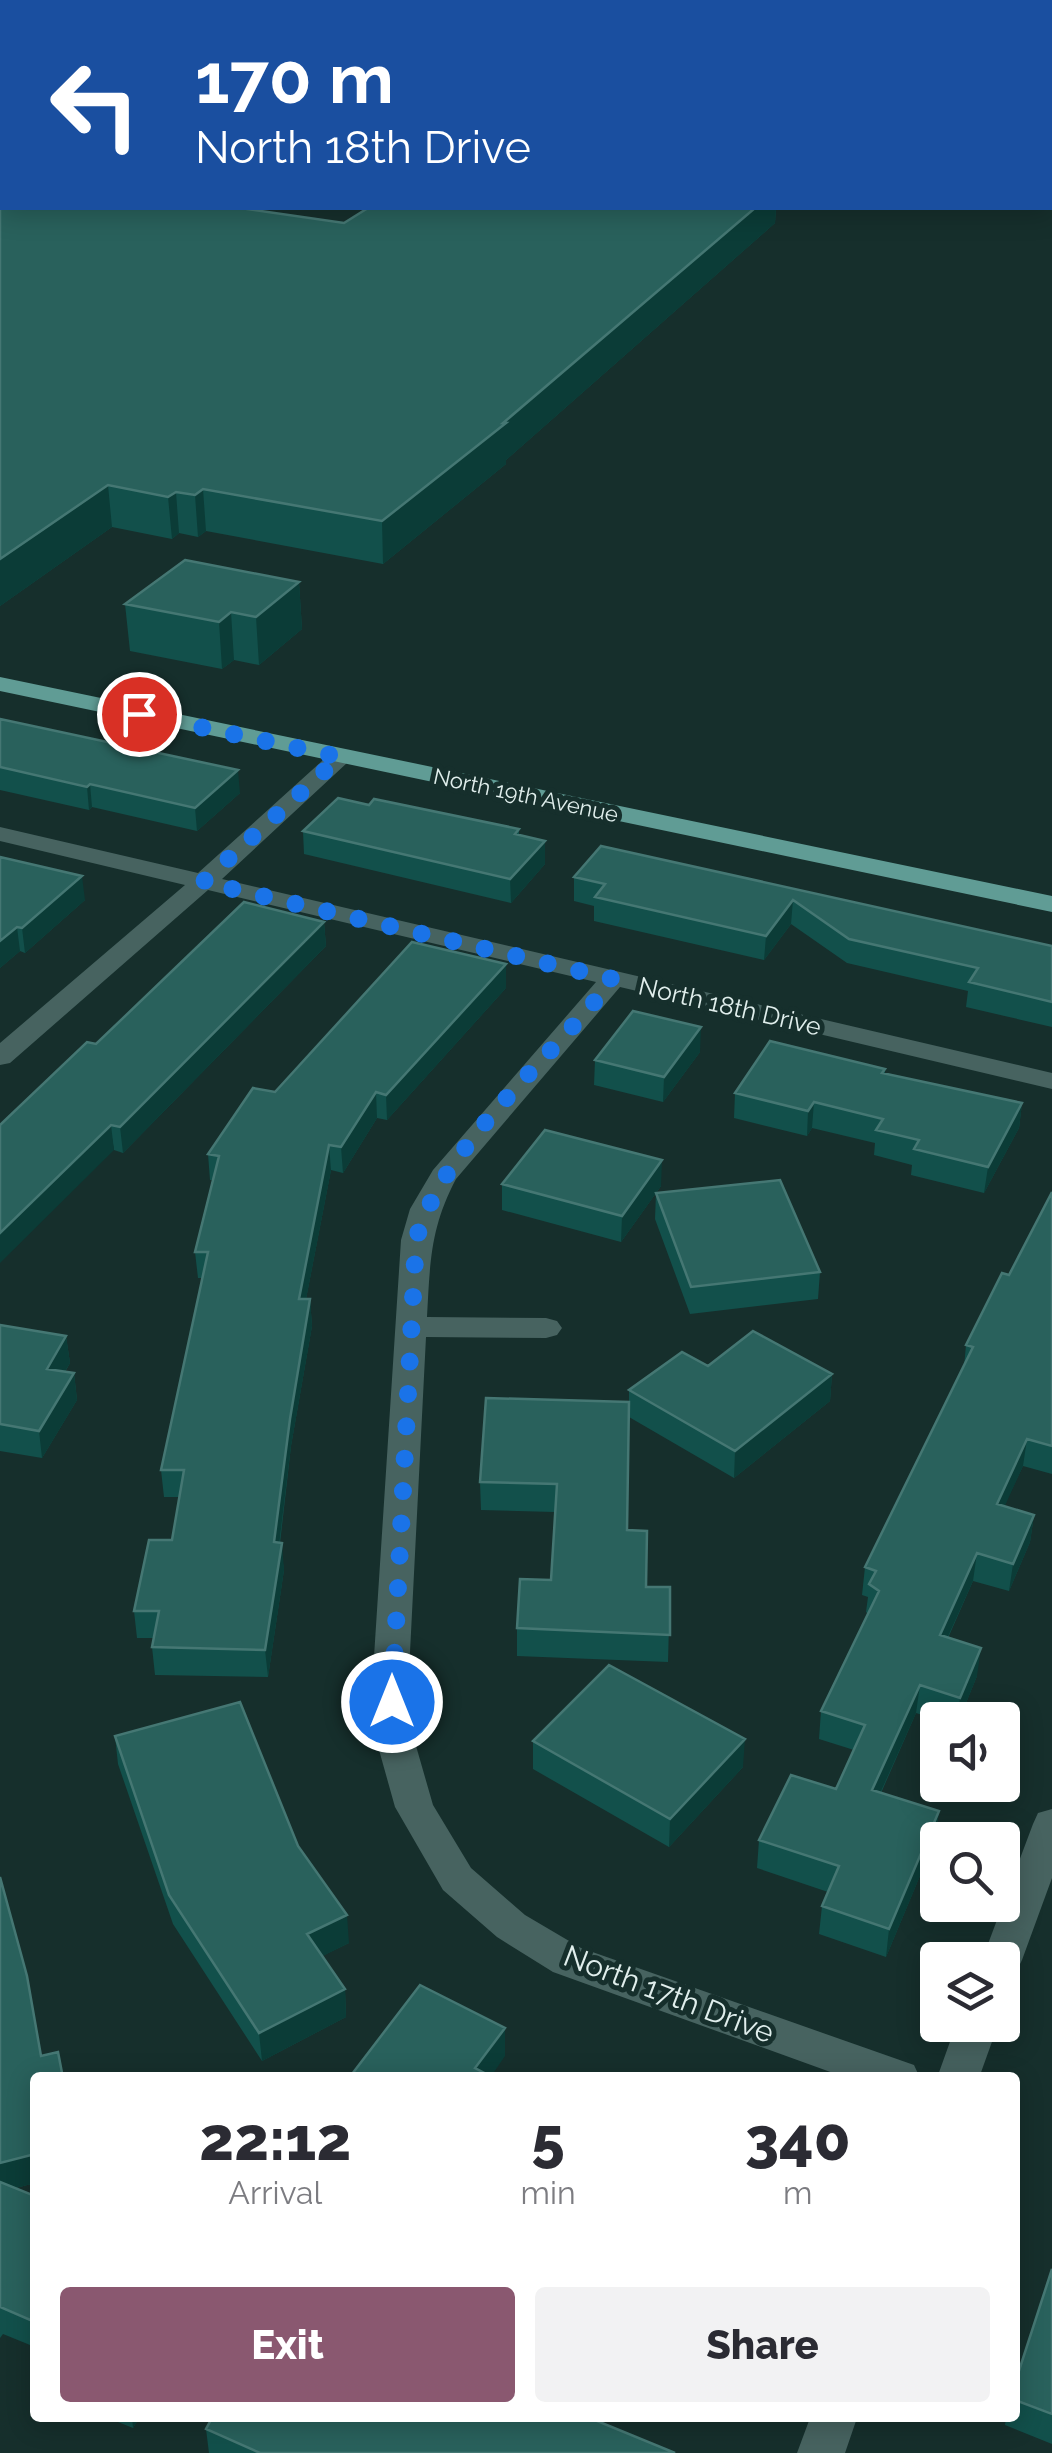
<!DOCTYPE html>
<style>
:root{--surface:#fff;--page:#f2f2f3;--text:#2b2b33;--muted:#7c7c81;--accent:#8a5870}
body{margin:0;font-family:Raleway,sans-serif;background:var(--page);color:var(--text);height:100vh;display:flex;flex-direction:column;font-size:38px;white-space:nowrap}
*{box-sizing:border-box;margin:0}
p{font-size:32px;color:var(--muted)}
.icon{flex:none;width:55px;height:55px;fill:none;stroke:currentColor;stroke-width:2;stroke-linecap:round;stroke-linejoin:round}
.map{position:relative;flex:1;overflow:hidden}
.side{position:absolute;left:30px;top:2072px;width:990px;height:350px;display:flex;flex-direction:column;background:var(--surface);border-radius:10px;box-shadow:0 5px 25px #0003}
.side>*{flex:none}
.top-card{position:absolute;left:0px;top:0px;width:1052px;height:210px;box-shadow:0 5px 25px #0003;background:#1a4fa0;color:#fff;overflow:hidden}
.fabs{position:absolute;left:920px;top:1702px;display:grid;gap:20px}
.fabs a{display:grid;place-items:center;width:100px;height:100px;border-radius:10px;background:var(--surface);box-shadow:0 5px 25px #0003;font-size:50px}
.pin{position:absolute;display:grid;place-items:center;width:85px;height:85px;color:#fff;margin:-42px;border:5px solid #fff;border-radius:50%;box-shadow:0 2px 10px #0007}
.me{position:absolute;width:110px;margin:-55px;rotate:0deg;stroke-linejoin:round;filter:drop-shadow(0 0 8px #0008)}
.turn{display:flex;align-items:center;gap:35px;height:210px;padding:0 30px;font-size:45px}
.turn .icon{width:130px;height:130px;stroke-width:2.5}
.turn b{display:block;font-size:70px;line-height:85px}
.eta{display:flex;justify-content:space-evenly;align-items:center;height:170px;text-align:center}
.eta b{font-size:60px;font-weight:800;line-height:70px}
.action{display:flex;gap:20px;margin-top:auto;padding:20px 30px}
.action a{flex:1;height:115px;border-radius:10px;background:var(--accent);color:#fff;font-size:40px;font-weight:800;line-height:115px;text-align:center}
.action a+a{background:var(--page);color:var(--text)}
.map>svg:first-child{display:block}
</style>
<div class="map">
<svg width="1052" height="2453" viewBox="0 0 1052 2453">
<rect width="100%" height="100%" fill="#162f2c"/>
<path fill="#6b394d" d="M0 0H1052V200L1050 2H2V129Z"/>
<g fill="none" stroke-linecap="round" stroke-linejoin="round">
<path fill="#905b6f" fill-rule="evenodd" d="M1049 2H1052V6H1050Z"/>
<path stroke="#6a7f7c" stroke-width="2.5" stroke-dasharray="4 2.5" stroke-linecap="butt" d="M629 0 644 2
M772 0 781 2"/>
<path fill="#476360" fill-rule="evenodd" d="M340 750 348 752 352 757 348 762 222 879 1052 1073V1089L620 987 456 1179C430 1228 430 1264 427 1317L546 1318 557 1321 562 1328 557 1335 546 1338 426 1337 409 1672 412 1732 433 1805 471 1868 525 1915 581 1948 914 2065 920 2078H847L553 1972 497 1937 443 1890 395 1807 374 1732 373 1672 401 1240 410 1209 433 1170 596 982 208 890 10 1063 0 1065V1043L185 885 0 841V827L198 873 332 752Z
M1052 1809V1878L1022 1960 1016 1972 1002 1976V1960H982L1033 1824 1038 1813Z
M956 2025H998L979 2078H937Z
M810 2418H857L845 2453H797Z"/>
<path fill="#609c95" fill-rule="evenodd" d="M0 677 1052 896V912L0 691Z"/>
</g>
<path fill="#12504b" d="M0 172 344 223 368 208H778L776 209 775 223 506 460V464L383 564 206 531 198 537 179 533 172 539 112 527 0 606Z
M299 582 302 629 259 665 234 660 222 669 130 651 125 604Z
M0 719 240 793 197 831 92 807 89 810 0 790Z
M369 805 519 829V835L545 841V864L511 903 304 854 303 831Z
M601 846 1052 946V1027L966 1007 968 991 847 963 791 924 764 960 594 921V906L574 901V877Z
M0 857 85 900 25 953 20 951 0 968Z
M324 922 326 946 123 1153 114 1150 96 1044Z
M506 988 387 1120 377 1118 343 1173 331 1170 306 1299H310L312 1326 291 1446 280 1543 284 1570 268 1677 155 1675 152 1647 153 1638H137L134 1611 172 1540 179 1497H164L161 1470 202 1278H198L195 1252 213 1180H210L208 1154 275 1092Z
M700 1052 663 1102 594 1085 595 1060Z
M885 1069V1074L1022 1103 1019 1128 984 1193 911 1175 912 1165 874 1155 875 1143 812 1128 807 1136 734 1118 735 1093Z
M502 1184 661 1186 656 1193 820 1272 818 1299 690 1314 655 1219 656 1193 621 1242 502 1210Z
M1052 1192V1474L1023 1466 1004 1506 1034 1515 1030 1542 1009 1591 973 1581 948 1638 977 1676 959 1720H938L916 1713 881 1793 939 1811 935 1840 886 1957 819 1934 822 1906 828 1892 757 1868 759 1840 836 1789 854 1750 819 1739 821 1711 868 1614 866 1612 868 1597 862 1595 865 1567 964 1367 966 1345 1009 1275Z
M0 1325 66 1336 70 1363 65 1372 74 1373 77 1400 42 1458 0 1451Z
M708 1366 832 1374 830 1401 734 1478 629 1417 627 1530 646 1587H670L668 1662 517 1656V1628L551 1580 555 1512 481 1510 480 1482 629 1402V1390Z
M115 1736 298 1846 349 1943 322 1956 345 1989 346 2017 262 2061 173 1924 118 1764Z
M533 1741 743 1767 669 1847 533 1769Z
M0 1877 35 2078V2183L16 2188 35 2196V2347L3 2334 0 2338Z
M1052 2269V2444L1005 2425 1006 2418H1015V2383Z
M108 2418H139L133 2428Z
M206 2429 675 2453H209Z"/>
<path fill="#0b3c37" d="M755 208H778L776 209 775 223 506 460V464L383 564 382 521 503 423Z
M108 485 112 527 0 606V559Z
M203 489 206 531 198 537 195 495Z
M176 492 179 533 172 539 168 497Z
M299 582 302 629 259 665 256 617Z
M231 612 234 660 222 669 219 622Z
M238 770 240 793 197 831 195 808Z
M90 784 92 807 89 810 87 787Z
M545 841V864L511 903 510 879Z
M82 876 85 900 25 953 22 928Z
M793 900 791 924 764 960 766 936Z
M324 922 326 946 123 1153 120 1127Z
M17 927 20 951 0 968V941Z
M506 964V988L387 1120 386 1095Z
M701 1027 700 1052 663 1102 664 1077Z
M376 1092 377 1118 343 1173 341 1147Z
M814 1102 812 1128 807 1136 808 1111Z
M1022 1103 1019 1128 984 1193 988 1167Z
M111 1125 114 1150 0 1263V1233Z
M329 1145 331 1170 301 1325 299 1299Z
M662 1160 661 1186 621 1242 622 1216Z
M310 1299 312 1326 291 1446 276 1570 274 1542 290 1419Z
M66 1336 70 1363 50 1396 47 1369Z
M74 1373 77 1400 42 1458 39 1431Z
M832 1374 830 1401 734 1478 735 1451Z
M1027 1439 1023 1466 993 1532 997 1504Z
M1034 1515 1030 1542 1009 1591 1013 1564Z
M282 1543 284 1570 268 1677 265 1650Z
M977 1553 973 1581 936 1663 940 1635Z
M981 1648 977 1676 959 1720H957L960 1698Z
M920 1685 916 1713 869 1818 872 1790Z
M745 1739 743 1767 669 1847 670 1819Z
M939 1811 935 1840 886 1957 889 1929Z
M347 1915 349 1943 309 1963 307 1934Z
M345 1989 346 2017 262 2061 259 2033Z
M505 2028V2056L490 2078 475 2068Z
M35 2154V2183L0 2192V2163Z
M132 2418H139L133 2428Z"/>
<path fill="#29615c" stroke="#457773" stroke-width="2.5" d="M0 172 2 173V208H240L344 223 368 208H755L503 423H506L382 521 203 489 195 495 176 492 168 497 108 485 0 559Z
M185 560 299 582 256 617 231 612 219 622 125 604Z
M0 719 238 770 195 808 90 784 87 787 0 767Z
M338 798 369 805 374 799 519 829 515 834 545 841 510 879 303 831Z
M601 846 1052 946V1002L969 982 978 968 849 939 793 900 766 936 595 897 605 884 574 877Z
M0 857 82 876 22 928 17 927 0 941Z
M244 902 324 922 120 1127 111 1125 0 1233V1125L87 1042 96 1044Z
M412 942 506 964 386 1095 376 1092 341 1147 329 1145 299 1299H310L290 1419 274 1542 282 1543 265 1650 152 1647 159 1611H134L149 1540H172L184 1470H161L208 1252H195L219 1156 208 1154 253 1088 275 1092Z
M633 1011 701 1027 664 1077 595 1060Z
M770 1041 885 1069 882 1073 1022 1103 988 1167 914 1149 919 1140 876 1130 883 1119 814 1102 808 1111 735 1093Z
M545 1130 662 1160 622 1216 502 1184Z
M780 1180 820 1272 691 1287 656 1193Z
M1052 1192V1446L1027 1439 997 1504 1034 1515 1013 1564 977 1553 940 1635 981 1648 960 1698 920 1685 872 1790 939 1811 889 1929 822 1906 839 1866 759 1840 791 1775 836 1789 865 1725 821 1711 879 1591 869 1584 876 1571 865 1567 973 1347 966 1345 1002 1273 1009 1275Z
M0 1325 66 1336 47 1369 74 1373 39 1431 0 1424Z
M753 1331 832 1374 735 1451 629 1390 682 1352 708 1366Z
M486 1398 629 1402 627 1530 647 1531 646 1587H670V1635L517 1628 520 1579 551 1580 557 1484 480 1482Z
M609 1665 745 1739 670 1819 533 1741Z
M240 1702 298 1846 347 1915 307 1934 345 1989 259 2033 169 1895 115 1736Z
M0 1877 27 1976 41 2056 58 2052 63 2078H35V2154L0 2163Z
M420 1985 505 2028 475 2068 494 2078H349Z
M0 2182 35 2196V2322L0 2307Z
M1052 2269V2414L1015 2400V2383Z
M212 2418H590L675 2453H260L206 2429Z"/>
<g fill="none" stroke-linecap="round" stroke-linejoin="round">
<path stroke="#1a73e8" stroke-width="18" stroke-dasharray="0 32.4" d="M139 714 340 757 203 882 613 979C551 1060 444 1143 416 1240L392 1702"/>
</g>
<g text-anchor="middle" dominant-baseline="central" stroke-width="10" stroke-linejoin="round" paint-order="stroke">
<g font-size="22" fill="#e0eeec" stroke="#162f2c">
<text transform="translate(526 795) rotate(12)">North 19th Avenue</text>
</g>
<g font-size="25" fill="#e0eeec" stroke="#162f2c">
<text transform="translate(730 1006) rotate(13)">North 18th Drive</text>
</g>
<g font-size="30" fill="#e0eeec" stroke="#162f2c">
<text transform="translate(669 1994) rotate(21)">North 17th Drive</text>
</g>
</g>
</svg>
<div class="fabs">
<a><svg class="icon" aria-label="sound" viewBox="0 0 24 24"><path d="M4 9h4l5-4v14l-5-4H4zM17 9q2 3 0 6"/></svg></a>
<a><svg class="icon" aria-label="search" viewBox="0 0 24 24"><circle cx="10" cy="10" r="6"/><path d="M15 15l6 6"/></svg></a>
<a><svg class="icon" aria-label="layers" viewBox="0 0 24 24"><path d="M12 4l9 5-9 5-9-5zM3 14l9 5 9-5"/></svg></a>
</div>
<div class="pin" style="left:139px;top:714px;background:#d93025"><svg class="icon" aria-label="arrive" viewBox="0 0 24 24"><path d="M6 21V4h12l-3 4 3 4H6"/></svg></div>
<svg class="me" style="left:392px;top:1702px" viewBox="-20 -20 40 40"><circle r="17" fill="#1a73e8" stroke="#fff" stroke-width="3"/><path d="M0-11L8 9 0 5-8 9z" fill="#fff"/></svg>
<div class="top-card">
<div class="turn"><svg class="icon" aria-label="left" viewBox="0 0 24 24"><path d="M17 20v-9H6M10 6l-5 5 5 5"/></svg><div><b>170 m</b>North 18th Drive</div></div>
</div>
<section class="side">
<div class="eta">
<div><b>22:12</b><p>Arrival</p></div>
<div><b>5</b><p>min</p></div>
<div><b>340</b><p>m</p></div>
</div>
<div class="action"><a>Exit</a><a>Share</a></div>
</section>
</div>
